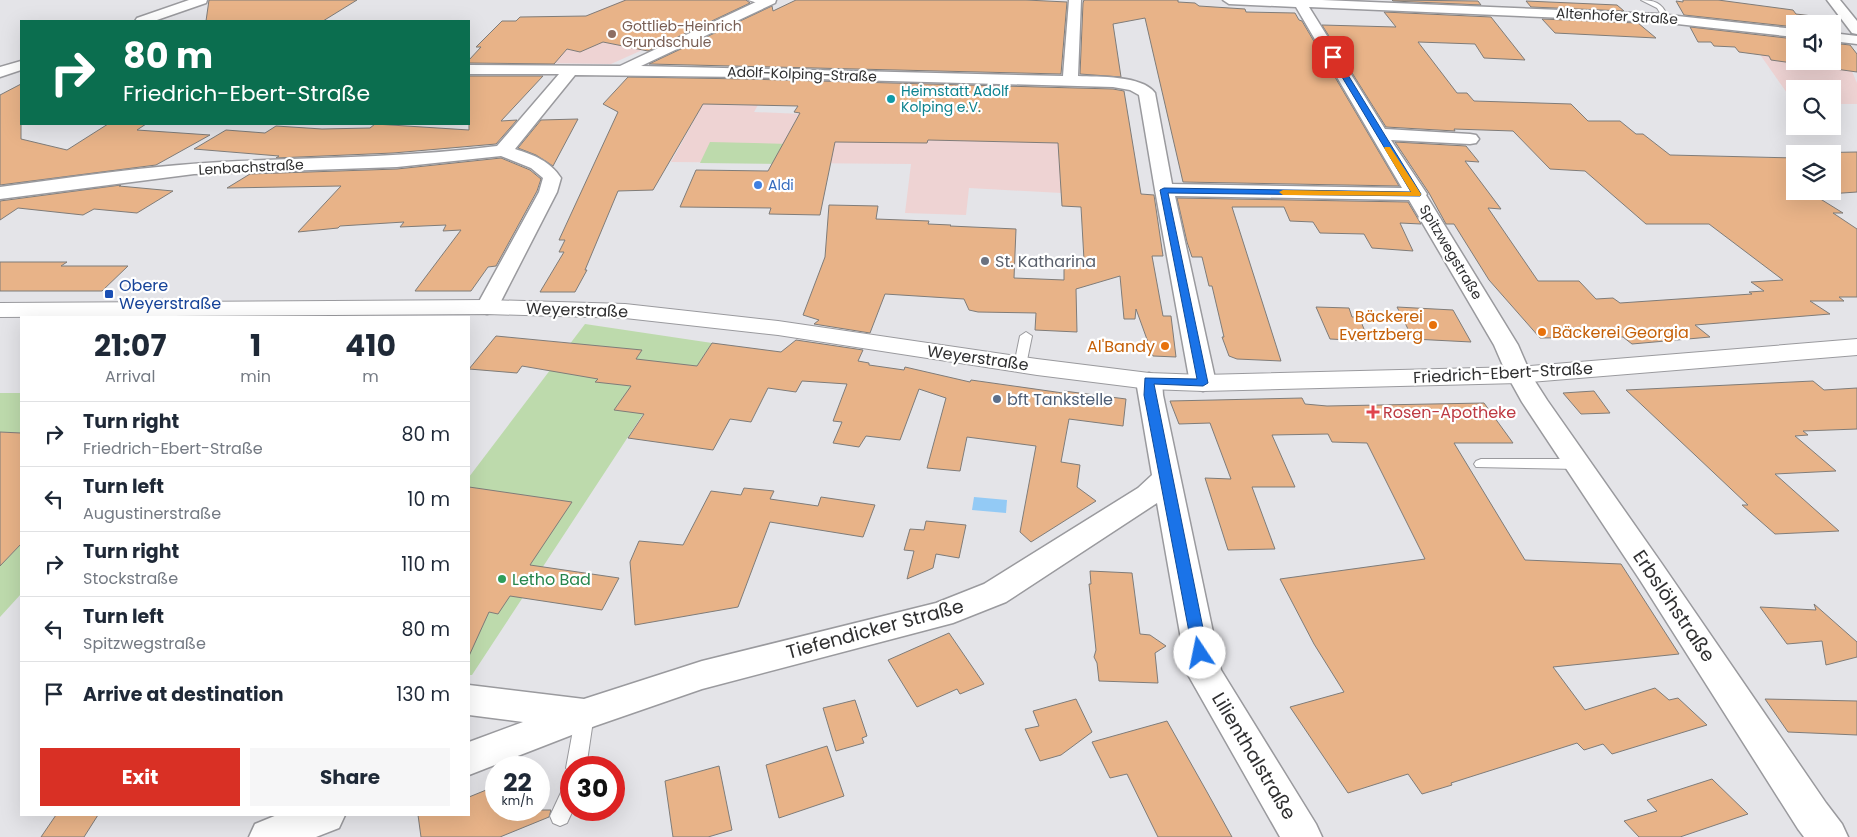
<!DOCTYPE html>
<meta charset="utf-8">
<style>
:root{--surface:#fff;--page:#f6f6f7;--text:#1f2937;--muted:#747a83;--line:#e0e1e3;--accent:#d93025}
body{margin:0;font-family:Poppins,sans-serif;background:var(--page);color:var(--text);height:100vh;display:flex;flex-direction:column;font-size:19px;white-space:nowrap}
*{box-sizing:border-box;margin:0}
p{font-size:16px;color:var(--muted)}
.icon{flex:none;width:28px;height:28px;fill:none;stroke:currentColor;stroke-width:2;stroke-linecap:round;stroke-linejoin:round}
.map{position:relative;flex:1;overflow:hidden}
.details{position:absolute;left:20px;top:316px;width:450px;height:500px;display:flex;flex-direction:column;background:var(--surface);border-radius:0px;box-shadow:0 5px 20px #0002}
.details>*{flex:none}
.top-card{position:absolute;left:20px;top:20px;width:450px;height:105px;border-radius:0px;box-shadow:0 5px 20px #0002;background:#0b6e4f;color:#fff;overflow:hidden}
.buttons{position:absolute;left:1786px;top:15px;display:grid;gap:10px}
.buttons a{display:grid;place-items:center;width:55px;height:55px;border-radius:0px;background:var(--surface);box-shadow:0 5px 20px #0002;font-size:25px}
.speed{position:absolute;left:485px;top:756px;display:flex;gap:10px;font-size:25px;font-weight:700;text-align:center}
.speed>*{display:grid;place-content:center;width:65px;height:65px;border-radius:50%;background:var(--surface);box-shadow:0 5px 20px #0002;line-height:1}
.speed small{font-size:12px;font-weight:400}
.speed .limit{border:8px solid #d22;background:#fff;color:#111}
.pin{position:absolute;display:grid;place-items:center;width:42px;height:42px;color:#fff;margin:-21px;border-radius:10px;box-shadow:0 2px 8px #0006}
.me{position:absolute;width:55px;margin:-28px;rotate:349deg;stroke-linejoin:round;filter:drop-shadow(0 0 4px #0008)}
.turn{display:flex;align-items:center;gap:18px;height:105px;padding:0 20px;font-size:22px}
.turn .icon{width:65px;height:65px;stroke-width:2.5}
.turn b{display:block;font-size:35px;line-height:42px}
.eta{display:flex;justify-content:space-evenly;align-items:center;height:85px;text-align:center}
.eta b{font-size:30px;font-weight:700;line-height:35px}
.primary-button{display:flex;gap:10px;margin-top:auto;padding:10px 20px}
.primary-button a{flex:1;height:58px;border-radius:0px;background:var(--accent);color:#fff;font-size:20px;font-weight:700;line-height:58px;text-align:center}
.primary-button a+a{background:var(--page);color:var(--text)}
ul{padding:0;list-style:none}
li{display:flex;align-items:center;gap:15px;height:65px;padding:0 20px;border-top:1px solid var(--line)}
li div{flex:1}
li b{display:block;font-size:19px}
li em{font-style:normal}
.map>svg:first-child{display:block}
</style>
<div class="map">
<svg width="1857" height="837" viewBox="0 0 1857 837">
<rect width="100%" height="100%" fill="#e4e4e8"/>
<path fill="#eed3d3" d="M624 0H754L611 64 534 63 547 32Z
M1742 29 1795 36V61H1832L1833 40 1839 41 1857 83V104H1833L1832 89H1795L1794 103Z
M818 81 971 85 969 106 1074 122 1061 180V193L969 188 966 215 905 213 911 164 671 162 703 104 758 105 754 112 803 114Z"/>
<path fill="#bddaac" d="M710 142 790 144 783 164 700 163Z
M585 324 712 343 697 366 664 382 472 675H469V477Z
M0 393H21V433L0 432Z
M21 544V594L0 617V566Z"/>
<path fill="#93caf5" d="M974 497 1007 500 1006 513 972 510Z"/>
<path fill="#e8b388" stroke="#7f7c79" d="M209 0H357L323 21H206Z
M626 0H746L750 3 648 51 603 42 580 52 567 49 554 64 469 63V60L481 47H476L502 21H516L520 17 586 16Z
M796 0H1026L1067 2 1061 74 649 64 772 6 773 11Z
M1084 0H1178V2L1195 3 1199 6 1245 9 1246 12 1295 13 1299 20 1302 21 1399 186 1183 182 1145 18 1113 24 1121 77 1080 74 1083 3Z
M1392 0 1478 1 1481 5 1393 1Z
M1683 0H1718L1793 10 1796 14 1821 17 1824 20 1831 21 1840 32 1832 31V24H1795V27L1684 15 1676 1 1683 2Z
M1526 1 1617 5 1624 11 1531 7Z
M1384 12 1491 17 1525 60 1484 58 1475 44 1418 42 1457 93H1467L1474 101 1571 104 1588 121H1620L1636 134H1643L1670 155 1795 158V191H1832V154L1800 153 1857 152V192L1814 195 1843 213H1833L1857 229V297H1839L1844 301H1810L1830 314 1695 325 1710 337 1632 344 1623 337 1540 338 1489 280 1454 224H1446L1429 193 1395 142 1466 146 1479 162 1465 161 1501 209 1488 208 1538 281H1579L1596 299 1613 298 1620 303 1752 294 1749 292 1764 291 1751 282 1783 280 1709 224H1646L1585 171 1550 169 1513 131 1454 129 1455 131 1386 127 1322 25 1396 27Z
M1542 19 1638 23 1656 38 1555 33Z
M1690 27 1795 39V61H1832V43L1850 45 1857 54V72L1771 60 1769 56 1739 52 1735 47 1714 46 1711 42H1698Z
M469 76H543L501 121 517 120 496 144 393 153 276 158 279 156 194 149 226 130 265 133 276 126 322 129 370 128 375 124 469 130Z
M628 77 746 79 1113 89 1124 91 1141 194 1154 195 1163 256H1152L1163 316H1171L1176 357 1153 356 1136 309 1135 319H1124L1120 276 1076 289 1077 332 1035 330 1036 313 978 312 969 310 964 299 885 294 870 333 814 324 819 320 803 315 825 257 829 205 878 206 876 219 929 221 928 224 951 225 950 226 1016 229 1014 278 1064 280V259L1084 260 1081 207 1062 206 1058 143 928 140 927 143 835 142 820 215 769 214 771 208 680 207 696 170 768 171 800 113 794 112 798 106 703 104 653 190 618 191 585 270H587L575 292H540L564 252H559L565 240H559L618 112 603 104Z
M21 84V139L67 150 108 124H146L137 130 210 135 156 165 0 185V95Z
M578 119 553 166 536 155 518 148 541 120Z
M501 158 530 170 541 179 537 191 496 266 488 267 471 291H415L461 230 443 231 446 225 400 227 404 222 340 226 338 228 298 232 341 186 227 188 250 174 397 169Z
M121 185 119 186 173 191 137 213 94 209 83 215 18 208 0 220V201Z
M1177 198 1408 202 1421 224 1400 223 1413 251 1372 248 1364 234 1320 233 1313 222 1290 221 1284 207H1232L1281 361 1237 359 1229 356 1222 337H1224L1212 286H1209L1202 257H1192L1187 242Z
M0 262H67L61 266H128L102 291H0Z
M1316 307 1349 308 1352 317H1359L1369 341 1330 339Z
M1397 307 1453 310 1471 342 1413 339Z
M496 336 642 350 636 359 697 366 712 343 781 352 796 340 863 350 858 361 869 363V365L904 370 905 367 970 382 971 380 1063 393 1064 391 1126 399 1123 426 1069 419 1061 462 1080 465 1077 487 1096 501 1031 542 1020 532 1036 446 967 437 960 471 927 468 946 398 919 389 900 440 866 436 859 447 833 443 842 422 833 421 847 384 802 381 796 392 768 388 751 422 730 419 713 450 628 438 644 414 614 410 631 386 595 382 598 379 522 366 517 373 469 369Z
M1813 381 1824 390 1857 388V429L1803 431 1808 435 1795 436 1836 471 1775 474 1839 531 1775 534 1742 505H1748L1626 390Z
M1594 391 1610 413 1581 414 1563 393Z
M1302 398 1305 404 1327 406 1484 403 1513 443H1454L1525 560 1621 564 1679 654 1553 667 1585 710 1655 688 1669 700 1678 698 1707 725 1612 754 1603 744 1584 750 1577 743 1451 783 1452 785 1422 794 1408 774 1348 793 1290 707 1344 692 1314 644 1280 579 1425 559 1367 443 1332 442 1328 434 1272 435 1295 487H1252L1275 549 1228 550 1205 478 1231 479 1210 423 1179 424 1170 401Z
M0 432 21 433V544L0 566Z
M469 487 572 502 530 565 619 578 602 610 510 596 498 614 489 612 469 656Z
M744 488 774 491 770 499 818 506 821 497 875 505 863 537 770 522 738 607 635 625 630 562 639 541 683 545 711 491 741 495Z
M926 521 966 525 959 558 936 554 933 568 907 579 914 551 904 550 910 529 924 530Z
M1090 571 1132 573 1140 634 1150 635 1166 646 1155 653 1158 683 1099 681 1097 663 1094 657 1096 650 1089 584H1091Z
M1814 604 1857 642V657L1826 665 1822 641 1787 644 1760 607 1816 610Z
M949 633 984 684 960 694 957 689 917 707 888 660Z
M1076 699 1092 732 1061 755 1040 761 1025 729 1039 726 1033 711Z
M1765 699 1857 701V735L1788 732Z
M855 700 867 736 862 738 864 743 836 751 823 708Z
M1167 721 1207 792 1232 837H1158L1127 774 1110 778 1092 742Z
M827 746 844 796 779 818 766 765Z
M719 766 732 830 708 837H673L665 781Z
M1712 779 1748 814 1680 837H1639L1624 821 1657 811 1647 800Z
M496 786V810H551L549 817 500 837H421L418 815H469V797Z
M56 815H98L84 837H41Z"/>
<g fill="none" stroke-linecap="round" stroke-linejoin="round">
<defs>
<path id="lane" d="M748 0H760L767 3 764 5Z
M1641 0C1654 0 1662 3 1667 15L1662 16 1657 8Z
M1026 332 1032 336 1026 365 1020 369 1014 365 1020 336Z
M1481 459H1578L1583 461 1585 464 1583 467 1578 469 1476 467 1474 464 1476 461Z
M585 706 592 708 594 714 586 768H571V775L566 768 576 714 578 708Z
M571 784V810H573L567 823 560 826 553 823 550 816 564 786Z"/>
<path id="street" d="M189 0H207L206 3 154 21H135L137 18Z
M760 0H776L775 3 641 66 1063 76 1069 0H1081L1078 76C1098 77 1142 75 1155 93L1172 184 1402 188 1296 7 1229 4 1223 0H1322L1659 14 1795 29V37L1659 22 1309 7 1385 129 1470 134 1476 135 1479 139 1476 143 1470 144 1391 140 1427 194 1426 195 1518 345 1531 375 1547 400 1662 564 1826 803 1842 824 1848 837H1804L1798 829 1640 580 1522 402 1507 375 1494 345 1409 200 1175 196 1216 383 1212 388 1203 391 1194 388 1190 383 1155 190 1139 95 1130 90 1113 87 746 77 575 75 515 149C534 155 550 161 561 178L557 192 498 307 495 312 487 314 479 312 476 307 539 192 543 178 531 168 501 156 397 167 194 174 0 199V187C74 177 147 166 221 162 313 157 405 158 497 146L559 74H469V65L620 66Z
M1827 0H1840L1857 21V34L1852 33Z
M1832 33 1857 36V44L1832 41Z
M21 61V70L0 77V67Z
M1149 373 1158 376 1162 381 1163 395 1221 670 1316 824 1322 837H1280L1187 673 1157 503 1006 602 953 623 702 689 595 726 469 775V742L523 722 469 715V685L584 699 702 661 936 603 984 584 1138 488 1152 475 1136 381 1140 376Z
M277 815H345L339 828 316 837H249L255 824Z"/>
<path id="secondary" d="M487 300 625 304 778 321 1037 359 1149 373 1203 375 1519 367 1857 339V355L1519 383 1203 391 1149 389 1037 375 778 335 625 318 487 314 0 317V303Z"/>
</defs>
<use href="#lane" stroke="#9a9a9e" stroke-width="2"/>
<use href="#street" stroke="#9a9a9e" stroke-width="3"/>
<use href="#secondary" stroke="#9a9a9e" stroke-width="2"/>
<use href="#lane" fill="#fff" fill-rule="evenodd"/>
<use href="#street" fill="#fff" fill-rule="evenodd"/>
<use href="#secondary" fill="#fff" fill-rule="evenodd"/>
</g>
<path fill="#1a73e8" stroke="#114b97" d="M1333 55 1337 57 1421 194 1420 196 1168 193 1208 383 1203 386 1154 384 1208 653 1206 658 1200 659 1195 658 1193 653 1144 395 1145 378 1197 379 1160 190 1164 188 1411 192 1330 57Z"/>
<path fill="#f59e0b" d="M1385 147H1390L1421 194 1420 196 1283 195 1279 192 1283 190 1411 192 1384 148Z"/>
<circle fill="#8d6e63" stroke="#fff" stroke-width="2" cx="612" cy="34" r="5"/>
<circle fill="#0f9aa8" stroke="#fff" stroke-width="2" cx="891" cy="99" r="5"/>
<circle fill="#3f7fe0" stroke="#fff" stroke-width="2" cx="758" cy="185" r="5"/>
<circle fill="#6b7280" stroke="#fff" stroke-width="2" cx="985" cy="261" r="5"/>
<rect fill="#1a4fb4" stroke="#fff" stroke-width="2" x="104" y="289" width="10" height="10" rx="2.5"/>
<g fill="#e8710a" stroke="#fff" stroke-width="2">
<circle cx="1433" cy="325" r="5"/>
<circle cx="1542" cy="332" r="5"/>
<circle cx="1165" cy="346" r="5"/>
</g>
<circle fill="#5c6f8a" stroke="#fff" stroke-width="2" cx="997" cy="399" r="5"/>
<path fill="#e0444e" stroke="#fff" stroke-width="2" d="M1370.5 404.5h5v5h5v5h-5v5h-5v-5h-5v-5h5z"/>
<circle fill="#2e9e5b" stroke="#fff" stroke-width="2" cx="502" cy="579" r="5"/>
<g text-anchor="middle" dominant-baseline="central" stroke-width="4.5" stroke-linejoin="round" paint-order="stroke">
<g font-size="14" fill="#2f2f30" stroke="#fff">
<text transform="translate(1617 16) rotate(3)">Altenhofer Straße</text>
<text transform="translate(802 74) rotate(2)">Adolf-Kolping-Straße</text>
<text transform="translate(251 167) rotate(-3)">Lenbachstraße</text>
<text transform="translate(1451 252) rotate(59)">Spitzwegstraße</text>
</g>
<g font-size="14" fill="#785e54" stroke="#fff" text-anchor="start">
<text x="622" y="26">Gottlieb-Heinrich<tspan x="622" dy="16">Grundschule</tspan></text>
</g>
<g font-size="14" fill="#0d838f" stroke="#fff" text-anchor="start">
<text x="901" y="91">Heimstatt Adolf<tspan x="901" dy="16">Kolping e.V.</tspan></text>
</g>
<g font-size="14" fill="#366cbe" stroke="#fff" text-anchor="start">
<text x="768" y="185">Aldi</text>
</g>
<g font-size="16" fill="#5b616d" stroke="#fff" text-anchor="start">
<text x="995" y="261">St. Katharina</text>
</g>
<g font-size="16" fill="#164399" stroke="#fff" text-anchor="start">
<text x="119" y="285">Obere<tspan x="119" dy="18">Weyerstraße</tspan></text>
</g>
<g font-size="16" fill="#2f2f30" stroke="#fff">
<text transform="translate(577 310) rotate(2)">Weyerstraße</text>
<text transform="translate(978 358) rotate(8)">Weyerstraße</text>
<text transform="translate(1503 373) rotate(-3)">Friedrich-Ebert-Straße</text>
</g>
<g font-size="16" fill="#c56008" stroke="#fff" text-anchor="end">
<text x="1423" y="316">Bäckerei<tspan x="1423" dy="18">Evertzberg</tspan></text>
<text x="1552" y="332" text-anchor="start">Bäckerei Georgia</text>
<text x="1155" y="346">Al'Bandy</text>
</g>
<g font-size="16" fill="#4e5e75" stroke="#fff" text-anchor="start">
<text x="1007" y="399">bft Tankstelle</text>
</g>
<g font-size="16" fill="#be3a42" stroke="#fff" text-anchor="start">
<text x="1383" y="412">Rosen-Apotheke</text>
</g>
<g font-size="16" fill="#27864d" stroke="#fff" text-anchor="start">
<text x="512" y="579">Letho Bad</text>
</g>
<g font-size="19" fill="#2f2f30" stroke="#fff">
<text transform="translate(1674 606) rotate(56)">Erbslöhstraße</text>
<text transform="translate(875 629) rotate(-15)">Tiefendicker Straße</text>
<text transform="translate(1254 756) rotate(59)">Lilienthalstraße</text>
</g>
</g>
</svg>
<div class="buttons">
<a><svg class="icon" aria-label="sound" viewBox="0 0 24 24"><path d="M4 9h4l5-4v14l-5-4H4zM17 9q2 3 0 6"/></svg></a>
<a><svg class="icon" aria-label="search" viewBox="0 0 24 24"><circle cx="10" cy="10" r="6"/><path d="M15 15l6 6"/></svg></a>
<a><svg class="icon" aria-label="layers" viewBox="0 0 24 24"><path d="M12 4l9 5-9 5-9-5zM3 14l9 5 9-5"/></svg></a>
</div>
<div class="speed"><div>22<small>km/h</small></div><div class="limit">30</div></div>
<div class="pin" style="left:1333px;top:57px;background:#d93025"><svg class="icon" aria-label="arrive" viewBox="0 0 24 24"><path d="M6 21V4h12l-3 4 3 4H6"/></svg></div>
<svg class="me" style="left:1200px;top:653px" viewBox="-20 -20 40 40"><circle r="19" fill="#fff"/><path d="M0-13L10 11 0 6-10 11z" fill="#1a73e8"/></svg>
<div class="top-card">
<div class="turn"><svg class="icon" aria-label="right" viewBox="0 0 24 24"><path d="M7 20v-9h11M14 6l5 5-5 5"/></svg><div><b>80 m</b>Friedrich-Ebert-Straße</div></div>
</div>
<section class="details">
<div class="eta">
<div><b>21:07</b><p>Arrival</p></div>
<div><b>1</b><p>min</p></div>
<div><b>410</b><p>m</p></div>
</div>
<ul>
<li><svg class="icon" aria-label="right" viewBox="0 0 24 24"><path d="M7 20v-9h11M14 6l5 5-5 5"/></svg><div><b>Turn right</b><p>Friedrich-Ebert-Straße</p></div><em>80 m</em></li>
<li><svg class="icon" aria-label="left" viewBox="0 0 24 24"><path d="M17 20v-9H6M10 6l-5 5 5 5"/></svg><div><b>Turn left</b><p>Augustinerstraße</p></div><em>10 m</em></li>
<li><svg class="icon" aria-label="right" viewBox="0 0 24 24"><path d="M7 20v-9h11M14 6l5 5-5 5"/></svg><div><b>Turn right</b><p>Stockstraße</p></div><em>110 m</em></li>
<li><svg class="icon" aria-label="left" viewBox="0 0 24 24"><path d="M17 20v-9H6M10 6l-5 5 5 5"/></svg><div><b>Turn left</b><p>Spitzwegstraße</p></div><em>80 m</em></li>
<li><svg class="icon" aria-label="arrive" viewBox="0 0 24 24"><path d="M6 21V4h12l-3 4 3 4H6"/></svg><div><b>Arrive at destination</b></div><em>130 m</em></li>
</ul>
<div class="primary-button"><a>Exit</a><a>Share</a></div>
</section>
</div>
